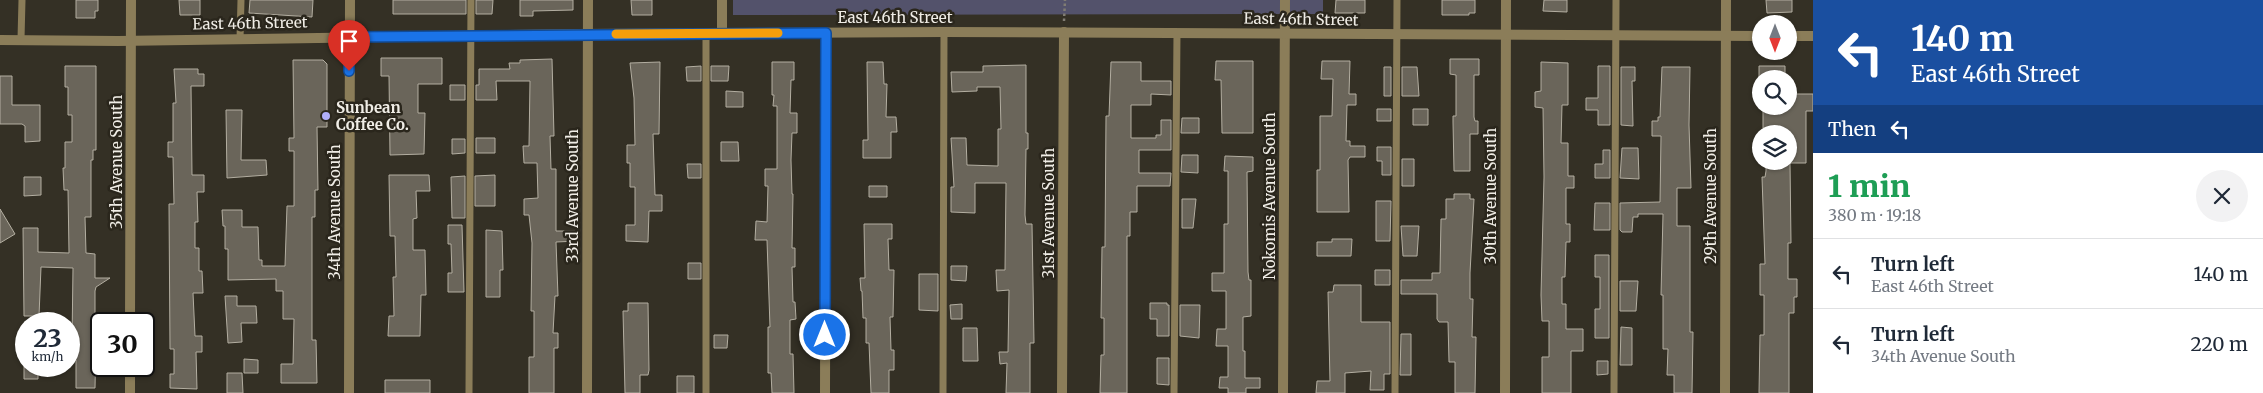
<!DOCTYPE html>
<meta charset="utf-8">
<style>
:root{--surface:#fff;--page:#f2f2f3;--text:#1f2937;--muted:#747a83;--line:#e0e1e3}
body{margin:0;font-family:Merriweather,serif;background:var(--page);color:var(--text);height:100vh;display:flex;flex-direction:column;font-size:19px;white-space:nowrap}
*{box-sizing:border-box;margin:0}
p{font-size:16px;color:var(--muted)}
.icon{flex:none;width:28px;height:28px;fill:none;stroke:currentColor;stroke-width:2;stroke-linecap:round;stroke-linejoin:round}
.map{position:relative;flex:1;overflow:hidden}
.sheet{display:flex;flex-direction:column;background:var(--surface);width:450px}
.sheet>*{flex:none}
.top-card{background:#1a4fa0;color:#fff;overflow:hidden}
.needle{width:32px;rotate:180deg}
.buttons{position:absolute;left:1752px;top:15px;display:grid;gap:10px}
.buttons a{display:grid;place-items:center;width:45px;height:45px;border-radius:50%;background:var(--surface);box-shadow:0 1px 4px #0004;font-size:25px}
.speed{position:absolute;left:15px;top:312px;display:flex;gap:10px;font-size:25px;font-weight:700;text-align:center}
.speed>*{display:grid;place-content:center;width:65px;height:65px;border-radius:50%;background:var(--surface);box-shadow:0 1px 4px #0004;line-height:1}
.speed small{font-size:12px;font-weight:400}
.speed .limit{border:2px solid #111;border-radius:8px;background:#fff;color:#111}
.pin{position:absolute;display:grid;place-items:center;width:42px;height:42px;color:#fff;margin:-51px -21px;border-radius:50% 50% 50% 0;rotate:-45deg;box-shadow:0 0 5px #0007}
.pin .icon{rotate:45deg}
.me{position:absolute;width:55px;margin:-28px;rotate:0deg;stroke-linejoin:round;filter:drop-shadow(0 0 4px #0008)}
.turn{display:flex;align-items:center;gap:18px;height:105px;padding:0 15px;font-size:22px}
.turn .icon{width:65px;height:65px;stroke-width:2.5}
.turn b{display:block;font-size:35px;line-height:42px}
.then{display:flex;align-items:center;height:48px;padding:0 15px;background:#0003;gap:10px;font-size:19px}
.round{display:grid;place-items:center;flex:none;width:52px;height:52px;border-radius:26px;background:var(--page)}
.head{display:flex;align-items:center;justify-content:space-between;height:85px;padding:0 15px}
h1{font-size:30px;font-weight:800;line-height:38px;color:#1e9e55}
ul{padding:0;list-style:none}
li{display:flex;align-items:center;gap:15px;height:70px;padding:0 15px;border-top:1px solid var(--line)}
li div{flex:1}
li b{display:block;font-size:19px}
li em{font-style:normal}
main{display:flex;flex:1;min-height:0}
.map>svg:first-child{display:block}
</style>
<main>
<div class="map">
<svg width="1813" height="393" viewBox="0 0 1813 393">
<rect width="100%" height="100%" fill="#343025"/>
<path fill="#53526b" d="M733 0H1323V14L733 15Z"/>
<path fill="#6a655a" stroke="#b3aea1" d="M76 0H98V11H95V18H76Z
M179 0H200V15H180Z
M250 0H313L312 17 249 13Z
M393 0H466V14H393Z
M476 0H493L492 14H476Z
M520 0H573V10L533 11V16H520Z
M631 0H652V15H632Z
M1336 0H1365V13H1335Z
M1442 0H1475V13H1469V15H1442Z
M1544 0H1567V12L1543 11Z
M1766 0H1792V12L1767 13Z
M381 58H442V84H418V113H425L424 154 390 155 389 76H381Z
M552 59 554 136H550L551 169H556V231H578V241L556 242 558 296H555L553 333H558V348H554V393H529V357H534V311H531L532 243 529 215H524V199L538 198 537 163H524L523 146H529L530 81H496L497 100H476V85H479V69H510L509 63H520V60Z
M1450 59H1479V75H1474V117L1475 121H1478V134H1470V171H1454L1453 122V116H1456V75L1450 74Z
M293 60H323L327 64V127H317L318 190H315V217H312V340H316L317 383H281V364H293L294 319H283V291H276V279L228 280V249H225V226H223L222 210H242V227H258L259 260H262V266H285L287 206H294V151H289V138H294Z
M1216 61H1253V133H1222L1221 80H1215Z
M1322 61H1350L1349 94H1356V105H1347L1346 141H1350V146H1365V157H1350L1348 160 1349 212H1317V170H1320V116H1332L1333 79H1321Z
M660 62 659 134H653L655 195H662V211H649L648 242 626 241V225H635V187H630V163H627V145H635L634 98 630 63Z
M772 62H794V80H791L790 113H797V133H792L791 160 792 194H793L792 248H795V267H792L793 302H795L796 319 790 320V354H793L794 393H772L771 373H768V327H770L767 240H755L756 221 767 222 768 186H765V169H777V106H773L774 95H772Z
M867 62H883L884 84H887L886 117H896L897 132H891V158H863V140H868Z
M1111 62H1141V81H1171V95L1151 94V105H1131V138H1156V135H1161V120H1171V150H1139V173H1171L1170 186H1137V212H1130V236H1127V393H1100L1101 355H1104V318H1101L1102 247H1105L1106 116H1109Z
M1541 62 1568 63V105H1562L1561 143H1568V176H1574V188H1566V224H1570V242H1566L1565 277H1562V304H1566V329H1583V351H1571V393H1542V357H1549V321H1542L1541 295 1544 177 1543 108 1535 107V92L1541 91Z
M1026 65V133H1028V149H1026L1025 215 1026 224H1032L1034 343H1030V393H1006L1007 363 1000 364 999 352H1008L1009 290 997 291 996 270H1005L1006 183H975V213L951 212V187H954L951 138H966L967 165 998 166V129H1001L1000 87H977V91L952 92 951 72H983V66Z
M65 66H96V150H93V160H91V217H85L86 253 95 254V278H110L96 287 95 291V319H94V341H96L95 388H76V360H71V354H69V342L72 341 73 268 41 267 39 316H24L23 228H38V252L69 253 68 190H64L63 168H65V142H72V115H68V87H65Z
M701 66V81H687L686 67Z
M711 66H729L728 81H711Z
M1598 66H1610V125H1598V110H1586V98H1598Z
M1759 66H1785V79H1759Z
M1384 67H1391V96H1384Z
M1402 67H1417L1419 96H1402Z
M1621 67H1635V81H1632L1633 126 1621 125Z
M1662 67H1690L1689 125 1691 188H1677V226H1690V332H1693L1692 393H1674V375H1667L1668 349H1663V295H1661L1663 214H1638V217H1633L1632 232H1622L1620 230V203L1660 202 1661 136H1652V121H1658V117H1660Z
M174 69H198V74H204V86H191L192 175H204V192H197L198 222H195V248H199V271H202L203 293H193L195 336H202V352H196L197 389 170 388V374H174V349H170L169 204H174L173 157H168V142H173V103H176Z
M0 76H12V105H40V141L25 142V126L22 124H0Z
M450 85H465V100H450Z
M726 91 743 92V107H726Z
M1789 94H1813V111H1806V163H1790L1791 243H1788V279H1797V297H1794V313H1789V393H1759L1760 335H1764V295H1760V264H1765L1762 177H1765L1766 171V161H1789V134H1766V128H1763V106H1789Z
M1377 109H1391V121H1377Z
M1413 109H1428V125H1413Z
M226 110H242L241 160H266L267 175 227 178Z
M1182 118H1199V133H1181Z
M476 138H495V153H476Z
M452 139H465V153L452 154Z
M721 142H738L739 161H721Z
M1377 147H1391V175H1382V161H1377Z
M1622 148H1638L1639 179 1620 178Z
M1603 150H1610V178H1595V164H1603Z
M1182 155H1198V173L1181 172Z
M1225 156 1253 157V171L1247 172 1248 272 1249 280H1251V316L1243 317V351H1245V378H1260V388H1246V393H1228V388H1219L1220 377H1228V346H1216L1217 329H1226V291H1212V273H1224V224H1228V171H1224Z
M1402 159H1414V186H1402Z
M687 164H701V178H688Z
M389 175H429L430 191H416L417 218 413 219V250H425L426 295H421L420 336H388L389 316H394L393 277H396L395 236H390Z
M495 175V206H475V176Z
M465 176V218H452L451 177Z
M24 177H41V195L24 196Z
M869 186H887V197H869Z
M1454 194H1470V199H1474L1470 273V299H1473L1472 337H1476L1475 393H1455V362H1449L1448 322H1439L1437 319V294H1401V280H1432V273H1440L1441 219H1446V199H1454Z
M1182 199H1196L1193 228H1182Z
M1376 201H1391L1390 241H1376Z
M1595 203H1610V230H1594Z
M0 209 15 234 0 243Z
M864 224H892V239H888L889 270H894L893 317H890L891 350H894V370H889V393H871L869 343H866V318H863L862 291H861L860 278H865Z
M448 225H462L464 292H448V273H452L451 244H448Z
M1401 226H1419L1417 256H1403Z
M486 230 502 231 503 270H500V297H486Z
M1332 239H1352L1351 256H1317V242H1332Z
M1595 255H1609V338H1595V309H1600V277H1595Z
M688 263H701V279H688Z
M951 266H967L966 281 951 280Z
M1375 270H1390V285H1375Z
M919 274H938V311L919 310Z
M1620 281H1638L1636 311H1620Z
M1334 285H1361V322H1390V374H1384V390H1370L1371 371 1345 373V393H1316L1317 381H1330L1328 292H1333Z
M225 296H237V306H256L257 323H241L242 342 228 343Z
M628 303H648L649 370 648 375H640V393H625L623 311H628Z
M1150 303H1167V305H1169V336H1157V319H1150Z
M962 304V319H951L950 305Z
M1180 305H1200L1199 338 1180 336Z
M1621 327 1632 328V365H1620Z
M963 328H977L978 361H963Z
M1401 334H1411V375H1400Z
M714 335H728L727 348H714Z
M1157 358H1169V385L1157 384Z
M244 359 258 360V373H244Z
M1597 361H1608V374L1597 375Z
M24 366H38V379H24Z
M227 373H242L243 393H227Z
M677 376H694V393H677Z
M385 380H430V393H385Z"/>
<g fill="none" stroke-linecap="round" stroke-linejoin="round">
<path stroke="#807c73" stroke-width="2.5" stroke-dasharray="2.5 2.5" stroke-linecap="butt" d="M1064 21 1065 0"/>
<path stroke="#8b7d59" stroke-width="7" d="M706 33V393
M21 39 22 0
M240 39 241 0
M469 393 471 0
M943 393 944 32
M1174 393 1177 33
M1395 393 1397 0
M1614 393 1616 0"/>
<path stroke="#8b7d59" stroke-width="10" d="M722 0V33
M130 324 131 0
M130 393V366
M587 393 588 0
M825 393 826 33
M1062 393 1064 32
M1283 393 1285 0
M1505 393 1506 0
M1725 393 1726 0"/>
<path stroke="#8b7d59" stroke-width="10" d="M1789 36H1813
M0 40 118 41 575 34 944 32 1761 36
M349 393 350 0"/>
</g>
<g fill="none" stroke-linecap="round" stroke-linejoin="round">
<defs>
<path id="route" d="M349 71V37L826 33 825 335"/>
</defs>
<use href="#route" stroke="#114b97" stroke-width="12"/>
<use href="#route" stroke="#1a73e8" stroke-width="9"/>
<path stroke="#f59e0b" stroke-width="9" d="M616 34 778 33"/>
</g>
<circle fill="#b0aefa" stroke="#2a261c" stroke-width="2" cx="326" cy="116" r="5"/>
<g text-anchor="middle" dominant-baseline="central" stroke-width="5" stroke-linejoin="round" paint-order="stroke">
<g font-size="15" fill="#f0ede6" stroke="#2a261c">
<text x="895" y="17">East 46th Street</text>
<text transform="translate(1301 19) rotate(1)">East 46th Street</text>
<text transform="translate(250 23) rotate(-1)">East 46th Street</text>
<text transform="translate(116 162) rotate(-90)">35th Avenue South</text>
<text transform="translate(572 196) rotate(-90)">33rd Avenue South</text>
<text transform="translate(1269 196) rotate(-90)">Nokomis Avenue South</text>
<text transform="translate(1490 196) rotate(-90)">30th Avenue South</text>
<text transform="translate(1710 196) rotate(-90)">29th Avenue South</text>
<text transform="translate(334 212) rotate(-90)">34th Avenue South</text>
<text transform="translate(1048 213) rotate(-90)">31st Avenue South</text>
</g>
<g font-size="15" font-weight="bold" fill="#f0ede6" stroke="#2a261c" text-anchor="start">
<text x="336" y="107">Sunbean<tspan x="336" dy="17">Coffee Co.</tspan></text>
</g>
</g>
</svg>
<div class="buttons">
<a><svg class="needle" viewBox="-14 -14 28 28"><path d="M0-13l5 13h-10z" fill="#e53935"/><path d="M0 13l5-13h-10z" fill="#747a83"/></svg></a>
<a><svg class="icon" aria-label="search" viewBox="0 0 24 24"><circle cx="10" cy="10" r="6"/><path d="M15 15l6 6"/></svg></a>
<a><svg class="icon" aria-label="layers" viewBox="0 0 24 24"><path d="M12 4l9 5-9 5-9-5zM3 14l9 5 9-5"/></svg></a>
</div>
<div class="speed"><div>23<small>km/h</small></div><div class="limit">30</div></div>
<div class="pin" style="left:349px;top:71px;background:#d93025"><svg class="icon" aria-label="arrive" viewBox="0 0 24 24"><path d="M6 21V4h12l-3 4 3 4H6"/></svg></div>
<svg class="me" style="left:825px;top:335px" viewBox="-20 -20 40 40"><circle r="17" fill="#1a73e8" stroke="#fff" stroke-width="3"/><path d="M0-11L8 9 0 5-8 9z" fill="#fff"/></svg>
</div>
<section class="sheet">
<div class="top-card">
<div class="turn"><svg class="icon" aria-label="left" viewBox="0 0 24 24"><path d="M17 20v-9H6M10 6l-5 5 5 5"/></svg><div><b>140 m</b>East 46th Street</div></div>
<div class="then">Then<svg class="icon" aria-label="left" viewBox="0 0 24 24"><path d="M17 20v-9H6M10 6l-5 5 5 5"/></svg></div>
</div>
<div class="head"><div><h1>1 min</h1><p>380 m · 19:18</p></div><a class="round"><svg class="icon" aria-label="close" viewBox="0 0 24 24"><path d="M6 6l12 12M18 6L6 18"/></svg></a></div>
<ul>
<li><svg class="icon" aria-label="left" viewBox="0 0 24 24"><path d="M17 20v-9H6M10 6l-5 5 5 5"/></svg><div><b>Turn left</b><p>East 46th Street</p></div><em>140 m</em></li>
<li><svg class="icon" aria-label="left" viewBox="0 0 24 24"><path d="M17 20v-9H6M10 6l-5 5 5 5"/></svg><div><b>Turn left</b><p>34th Avenue South</p></div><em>220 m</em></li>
</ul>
</section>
</main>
